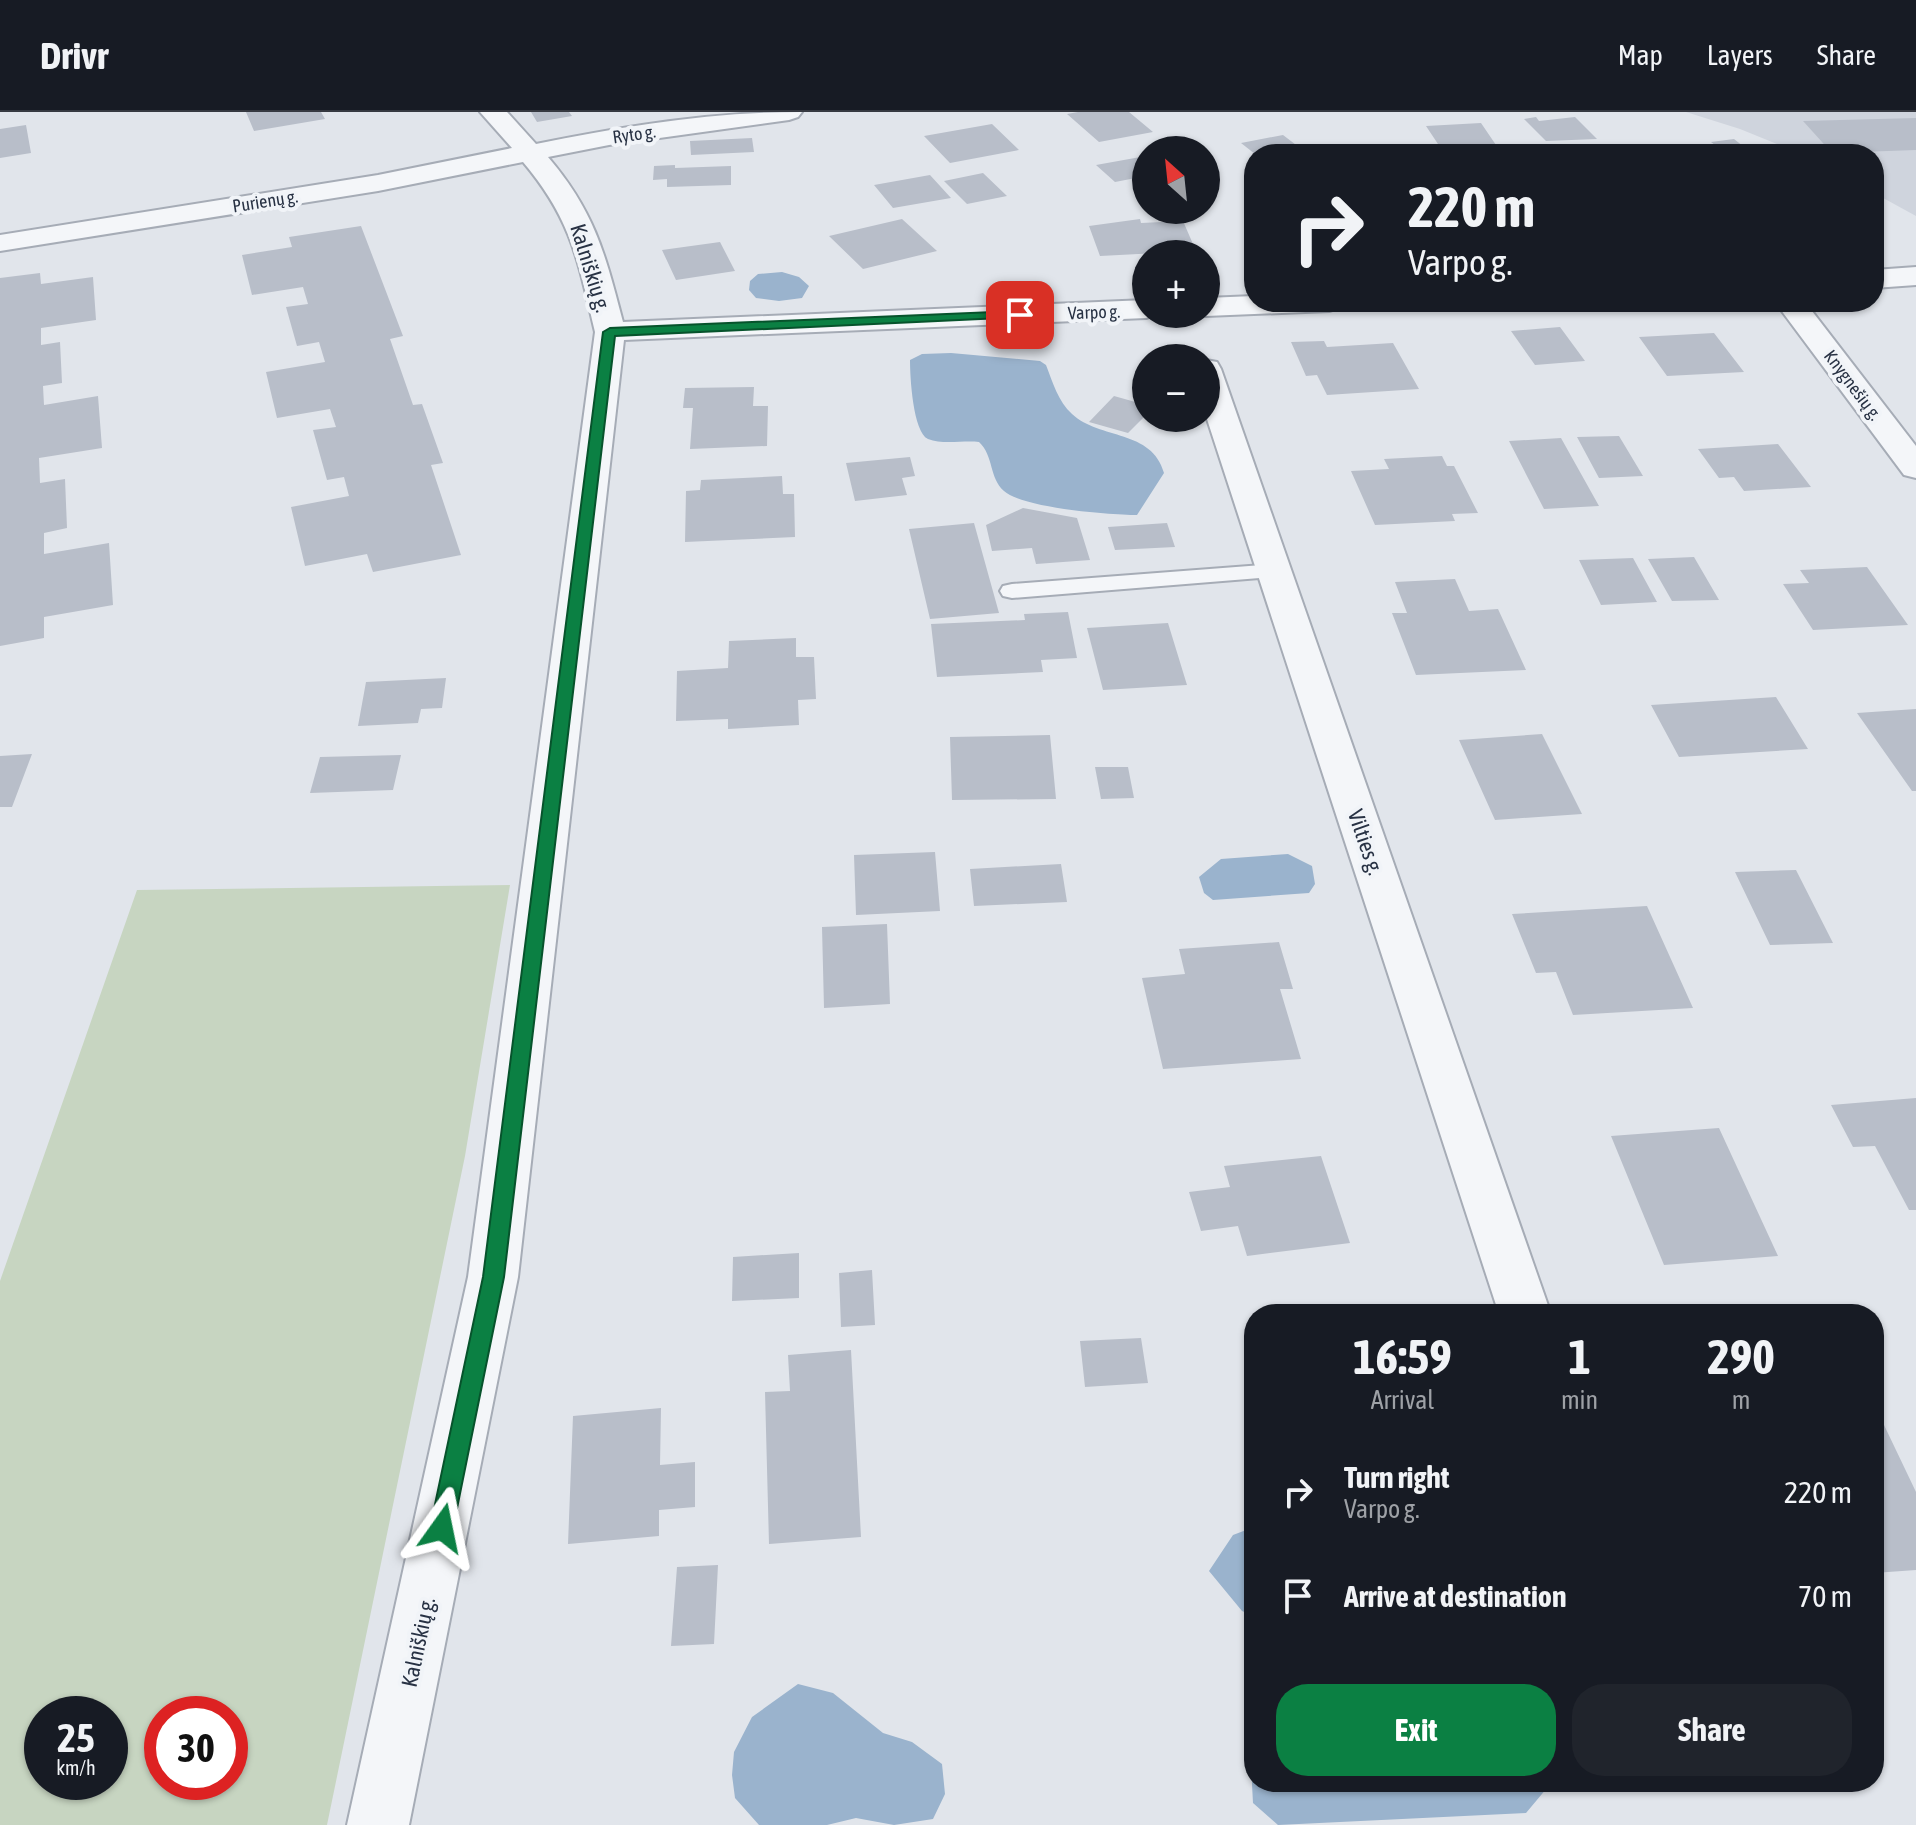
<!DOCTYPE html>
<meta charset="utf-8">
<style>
:root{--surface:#171b24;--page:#20242c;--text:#f1f3f6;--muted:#9ea1a6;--line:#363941;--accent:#0b8043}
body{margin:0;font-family:"Asap Condensed",sans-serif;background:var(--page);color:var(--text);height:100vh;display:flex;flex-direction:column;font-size:30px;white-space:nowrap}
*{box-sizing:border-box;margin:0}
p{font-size:26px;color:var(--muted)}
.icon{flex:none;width:44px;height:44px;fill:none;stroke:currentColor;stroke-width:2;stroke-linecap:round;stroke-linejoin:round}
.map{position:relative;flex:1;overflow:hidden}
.details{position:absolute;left:1244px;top:1192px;width:640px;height:488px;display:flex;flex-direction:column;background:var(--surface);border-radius:32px;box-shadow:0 2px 6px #0004}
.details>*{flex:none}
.hud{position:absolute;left:1244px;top:32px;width:640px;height:168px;border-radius:32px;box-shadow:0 2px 6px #0004;background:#171b24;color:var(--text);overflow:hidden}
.needle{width:52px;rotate:333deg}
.fabs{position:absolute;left:1132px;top:24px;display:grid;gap:16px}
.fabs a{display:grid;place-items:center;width:88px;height:88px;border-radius:50%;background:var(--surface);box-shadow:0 2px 6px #0004;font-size:40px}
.speed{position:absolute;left:24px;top:1584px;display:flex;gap:16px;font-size:40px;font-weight:700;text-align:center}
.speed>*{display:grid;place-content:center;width:104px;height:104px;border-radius:50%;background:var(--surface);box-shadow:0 2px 6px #0004;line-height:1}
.speed small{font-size:20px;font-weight:400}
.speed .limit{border:12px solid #d22;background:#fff;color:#111}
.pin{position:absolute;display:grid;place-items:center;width:68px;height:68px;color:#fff;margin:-34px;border-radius:16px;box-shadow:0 4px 12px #0006}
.me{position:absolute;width:88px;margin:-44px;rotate:12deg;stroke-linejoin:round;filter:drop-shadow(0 0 6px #0008)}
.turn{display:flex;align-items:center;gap:28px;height:168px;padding:0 32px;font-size:36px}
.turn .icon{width:104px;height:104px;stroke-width:2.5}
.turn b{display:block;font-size:56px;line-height:68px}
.eta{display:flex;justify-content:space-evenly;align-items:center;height:136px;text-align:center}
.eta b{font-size:48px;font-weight:700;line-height:56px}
.action{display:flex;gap:16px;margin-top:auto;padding:16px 32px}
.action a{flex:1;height:92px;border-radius:32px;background:var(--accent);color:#fff;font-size:32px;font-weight:700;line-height:92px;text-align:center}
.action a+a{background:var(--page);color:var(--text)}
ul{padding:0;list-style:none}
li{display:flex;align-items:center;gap:24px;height:104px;padding:0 32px}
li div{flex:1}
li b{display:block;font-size:30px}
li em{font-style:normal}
header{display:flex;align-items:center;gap:48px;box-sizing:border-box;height:112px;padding:0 40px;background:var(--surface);border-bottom:2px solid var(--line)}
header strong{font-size:38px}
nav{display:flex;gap:44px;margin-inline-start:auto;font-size:28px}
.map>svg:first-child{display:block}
</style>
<header>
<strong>Drivr</strong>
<nav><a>Map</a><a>Layers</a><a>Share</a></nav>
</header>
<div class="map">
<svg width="1916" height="1713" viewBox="0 0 1916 1713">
<rect width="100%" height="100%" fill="#e1e5eb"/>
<path fill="#cfd4dd" d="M1686 0H1916V104L1874 81V42H1802L1740 17Z"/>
<path fill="#c7d5c1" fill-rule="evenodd" d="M510 773 465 1044 327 1713H0V1169L137 778ZM42 1602H110V1670H42ZM162 1602H230V1670H162Z"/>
<path fill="#9ab3cd" d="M782 160 799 165 809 174 802 186 779 189 756 186 749 178 750 169 758 162Z
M951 241 1040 249 1046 253C1053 271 1058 289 1072 302 1100 328 1152 317 1164 361L1137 403C1110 403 1023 396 1004 379 989 366 994 344 979 330 964 328 943 333 928 327 913 320 910 265 910 248L922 242Z
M1288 742 1312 754 1315 772 1309 781 1213 788 1204 781 1199 765 1221 747Z
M1254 1415V1504L1242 1499 1209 1459 1233 1423Z
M798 1572 833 1581 883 1621 912 1630 942 1652 945 1682 933 1707 894 1713 856 1706 827 1713H759L735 1686 732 1663 734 1640 752 1605Z
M1254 1612V1670H1552L1526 1701 1278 1713 1253 1691 1249 1616Z"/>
<path fill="#b8bec9" d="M246 0H321L325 7 254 19Z
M531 0H569L572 4 537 10Z
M1078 0H1129L1153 20 1099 30 1067 2Z
M1536 5 1539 9 1575 5 1597 27 1546 29 1524 7Z
M1916 6V38L1832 41 1803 9Z
M1481 11 1496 33 1440 35 1426 14Z
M992 12 1019 38 950 51 924 24Z
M26 13 31 41 0 46V17Z
M1283 23 1308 42H1255L1241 31Z
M752 26 754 40 691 43 690 29Z
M1734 27 1753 42H1727L1711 30Z
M1146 44V64L1115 70 1096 53Z
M675 53V56L731 54V73L667 75V67L653 68 654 54Z
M983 61 1007 84 967 92 944 69Z
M930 63 951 86 893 96 874 73Z
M902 107 937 139 863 157 829 124Z
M1140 107 1141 111 1183 109 1196 139 1100 144 1089 114Z
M361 114 403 224 390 227 413 293 422 292 443 351 431 353 461 443 373 460 367 442 305 454 291 395 349 384 344 365 327 368 313 318 336 315 330 297 277 306 266 260 325 250 319 230 297 234 286 195 308 192 303 175 252 183 242 143 292 135 289 125Z
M720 130 735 159 676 168 662 138Z
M40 161 41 172 93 165 96 208 41 216V233L60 230 62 271 43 274 44 293 98 284 102 336 39 346 40 371 65 367 67 416 44 421V442L109 431 113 493 44 505V526L0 534V166Z
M1560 215 1585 249 1535 253 1511 219Z
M1714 221 1744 260 1667 264 1639 225Z
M1324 229 1327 235 1393 231 1419 277 1327 283 1317 263 1306 264 1291 230Z
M754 275 753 294H768L767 334 690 337 693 296H683L685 276Z
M1114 284 1146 293V303L1128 321 1089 310Z
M1619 324 1643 364 1599 366 1577 325Z
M1561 326 1599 394 1544 397 1509 329Z
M1778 332 1811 375 1744 379 1734 365 1719 366 1698 337Z
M1442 344 1447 354H1454L1478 401 1452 402 1455 409 1375 413 1351 359 1389 357 1384 347Z
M910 345 915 364 902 366 907 383 855 389 846 351Z
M782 364 783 382H794L795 425 685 430 686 379 700 378 701 368Z
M1023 396 1077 406 1090 448 1036 452 1032 436 992 439 986 413Z
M974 411 999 501 930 507 909 417Z
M1167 411 1175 435 1115 438 1108 415Z
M1694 445 1719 488 1672 489 1648 447Z
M1633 446 1657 490 1601 493 1579 448Z
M1867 455 1908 513 1813 518 1783 472 1809 471 1800 458Z
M1455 467 1469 499 1498 497 1526 558 1416 563 1392 501H1407L1395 470Z
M1068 500 1077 546 1041 548 1043 560 937 565 931 512 1025 508 1024 502Z
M1168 511 1187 573 1103 578 1087 516Z
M796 526V545H814L816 587 798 588 799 613 728 617V607L676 609 677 559 728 556 729 529Z
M446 566 442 596 421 597 418 611 358 614 366 570Z
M1776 585 1808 637 1679 645 1651 593Z
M1916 597V679H1912L1857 601Z
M1542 622 1582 702 1495 708 1459 628Z
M1050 623 1056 687 952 688 950 625Z
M32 642 12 695H0V644Z
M401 643 393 678 310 681 320 645Z
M1095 655H1128L1134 686 1101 687Z
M935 740 940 799 856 803 854 743Z
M1061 752 1067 790 974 794 970 757Z
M1796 758 1833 831 1770 833 1735 760Z
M1647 794 1693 896 1573 903 1556 860 1536 861 1512 802Z
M887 812 890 892 824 896 822 815Z
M1279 830 1293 877H1280L1301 947 1163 957 1142 866 1185 862 1179 837Z
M1916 986V1098H1909L1875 1034 1853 1035 1831 993Z
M1719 1016 1778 1144 1664 1153 1611 1024Z
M1321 1044 1350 1131 1247 1144 1238 1114 1201 1119 1189 1080 1230 1075 1224 1054Z
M799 1141V1186L732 1189 733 1145Z
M872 1158 875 1213 841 1215 839 1161Z
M1141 1226 1148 1271 1085 1275 1080 1229Z
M851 1238 861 1425 769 1432 765 1280 790 1279 788 1243Z
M1874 1292 1916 1380V1458L1874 1461Z
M661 1296 660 1353 695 1350V1395L659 1398V1424L568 1432 573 1304Z
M718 1453 714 1532 671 1534 677 1455Z"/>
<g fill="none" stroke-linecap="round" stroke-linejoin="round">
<defs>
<path id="service" d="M1274 452 1283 454 1286 459 1283 464 1012 486 1003 484 1000 479 1003 474 1012 472Z"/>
<path id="minor" d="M480 0H507L536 32C626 14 710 0 802 0L798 5 789 8 609 33 548 45C595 100 605 142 623 210L1146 188V202H1157L1146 206 624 228 518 1165 409 1713H347L468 1165 595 220C578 149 572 108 523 50L378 79 0 139V123L378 63 512 36Z
M1916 155V173L1874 176V158Z
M1254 184V190H1344L1339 196 1329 199 1206 204 1198 202H1206V186Z
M1775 190H1805L1916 334V366L1904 363Z
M1206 248 1217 250 1221 257 1551 1202H1499L1206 304Z"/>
</defs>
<use href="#service" stroke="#a6acb6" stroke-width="4"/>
<use href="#minor" stroke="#a6acb6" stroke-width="4"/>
<use href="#service" fill="#f4f6f9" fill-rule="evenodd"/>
<use href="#minor" fill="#f4f6f9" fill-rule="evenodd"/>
</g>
<path fill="#0b8043" stroke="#07532c" stroke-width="2" d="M1020 199 1026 203 1024 205 615 224 504 1165 453 1416 450 1423 442 1426 433 1423 430 1416 483 1165 603 220 610 216Z"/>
<g text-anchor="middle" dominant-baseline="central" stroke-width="8" stroke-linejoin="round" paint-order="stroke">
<g font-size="18" fill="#283244" stroke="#f1f4f8">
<text transform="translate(634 22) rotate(-8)">Ryto g.</text>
<text transform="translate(265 89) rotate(-9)">Purienų g.</text>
<text transform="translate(1094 200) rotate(-2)">Varpo g.</text>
<text transform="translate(1853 273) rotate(53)">Knygnešių g.</text>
</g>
<g font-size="22" fill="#283244" stroke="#f1f4f8">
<text transform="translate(591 156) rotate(73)">Kalniškių g.</text>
<text transform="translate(1366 730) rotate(71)">Vilties g.</text>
<text transform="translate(418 1530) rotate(-78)">Kalniškių g.</text>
</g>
</g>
</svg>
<div class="fabs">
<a><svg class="needle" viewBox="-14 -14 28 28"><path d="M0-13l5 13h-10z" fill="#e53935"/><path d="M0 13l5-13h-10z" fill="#9ea1a6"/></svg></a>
<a>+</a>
<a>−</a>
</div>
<div class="speed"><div>25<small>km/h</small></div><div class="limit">30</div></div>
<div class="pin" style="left:1020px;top:203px;background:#d93025"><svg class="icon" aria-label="arrive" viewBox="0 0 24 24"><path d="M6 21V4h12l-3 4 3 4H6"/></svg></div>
<svg class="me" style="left:442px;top:1416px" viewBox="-20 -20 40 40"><path d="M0-17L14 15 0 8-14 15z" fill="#0b8043" stroke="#fff" stroke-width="4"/></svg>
<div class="hud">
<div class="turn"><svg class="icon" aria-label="right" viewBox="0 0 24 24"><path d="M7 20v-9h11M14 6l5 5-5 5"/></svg><div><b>220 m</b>Varpo g.</div></div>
</div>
<section class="details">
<div class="eta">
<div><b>16:59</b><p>Arrival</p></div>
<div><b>1</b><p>min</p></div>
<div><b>290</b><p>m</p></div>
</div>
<ul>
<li><svg class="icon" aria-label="right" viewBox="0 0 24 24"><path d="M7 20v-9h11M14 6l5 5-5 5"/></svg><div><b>Turn right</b><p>Varpo g.</p></div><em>220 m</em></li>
<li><svg class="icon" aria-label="arrive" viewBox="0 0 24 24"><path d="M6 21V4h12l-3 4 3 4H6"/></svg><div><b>Arrive at destination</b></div><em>70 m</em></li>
</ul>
<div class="action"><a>Exit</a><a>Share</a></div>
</section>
</div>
